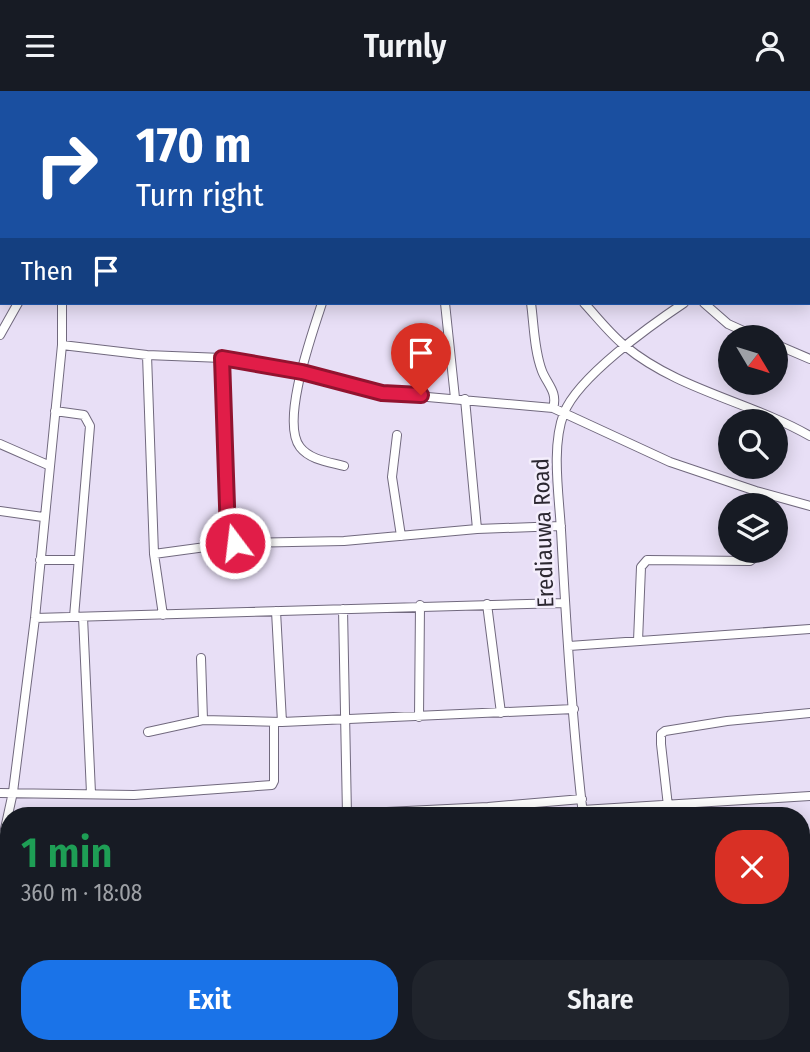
<!DOCTYPE html>
<meta charset="utf-8">
<style>
:root{--surface:#171b24;--page:#20242c;--text:#f1f3f6;--muted:#9ea1a6;--accent:#1a73e8}
body{margin:0;font-family:"Fira Sans Condensed",sans-serif;background:var(--page);color:var(--text);height:100vh;display:flex;flex-direction:column;font-size:26px;white-space:nowrap}
*{box-sizing:border-box;margin:0}
p{font-size:23px;color:var(--muted)}
.icon{flex:none;width:38px;height:38px;fill:none;stroke:currentColor;stroke-width:2;stroke-linecap:round;stroke-linejoin:round}
.map{position:relative;flex:1;overflow:hidden}
.sheet{position:absolute;left:0px;top:716px;width:810px;height:247px;display:flex;flex-direction:column;background:var(--surface);border-radius:28px 28px 0 0;box-shadow:0 4px 18px #0003}
.sheet>*{flex:none}
.top-card{position:absolute;left:0px;top:0px;width:810px;height:214px;box-shadow:0 4px 18px #0003;background:#1a4fa0;color:#fff;overflow:hidden}
.needle{width:46px;rotate:128deg}
.controls{position:absolute;left:718px;top:234px;display:grid;gap:14px}
.controls a{display:grid;place-items:center;width:70px;height:70px;border-radius:50%;background:var(--surface);box-shadow:0 4px 18px #0003;font-size:35px}
.pin{position:absolute;display:grid;place-items:center;width:60px;height:60px;color:#fff;margin:-72px -30px;border-radius:50% 50% 50% 0;rotate:-45deg;box-shadow:0 0 7px #0007}
.pin .icon{rotate:45deg}
.me{position:absolute;width:77px;margin:-38px;rotate:345deg;stroke-linejoin:round;filter:drop-shadow(0 0 5px #0008)}
.turn{display:flex;align-items:center;gap:24px;height:147px;padding:0 21px;font-size:32px}
.turn .icon{width:91px;height:91px;stroke-width:2.5}
.turn b{display:block;font-size:49px;line-height:60px}
.then{display:flex;align-items:center;height:66px;padding:0 21px;background:#0003;gap:14px;font-size:26px}
.round{display:grid;place-items:center;flex:none;width:74px;height:74px;border-radius:28px;background:var(--page)}
.head{display:flex;align-items:center;justify-content:space-between;height:119px;padding:0 21px}
h1{font-size:42px;font-weight:600;line-height:52px;color:#1e9e55}
.action{display:flex;gap:14px;margin-top:auto;padding:14px 21px}
.action a{flex:1;height:80px;border-radius:28px;background:var(--accent);color:#fff;font-size:28px;font-weight:600;line-height:80px;text-align:center}
.action a+a{background:var(--page);color:var(--text)}
header{display:flex;justify-content:space-between;align-items:center;height:91px;padding:0 21px;background:var(--surface);font-size:32px;font-weight:600}
.map>svg:first-child{display:block}
</style>
<header><svg class="icon" aria-label="menu" viewBox="0 0 24 24"><path d="M4 6h16M4 12h16M4 18h16"/></svg>Turnly<svg class="icon" aria-label="person" viewBox="0 0 24 24"><circle cx="12" cy="8" r="4"/><path d="M4 21q1-7 8-7t8 7"/></svg></header>
<div class="map">
<svg width="810" height="961" viewBox="0 0 810 961">
<rect width="100%" height="100%" fill="#e8dff6"/>
<g fill="none" stroke-linecap="round" stroke-linejoin="round">
<defs>
<path id="minor" d="M43 0V2
M225 0 226 2
M235 0 238 2
M307 0 308 2
M491 0V2
M653 0 654 2
M148 2 152 0
M382 2V0
M585 2V0
M0 75 2 77
M808 113 810 110
M808 190 810 191
M322 212C313 241 280 330 300 356 310 369 329 371 344 375
M445 212 455 307
M531 212C534 234 534 259 542 280 547 293 558 301 553 317
M584 212C597 226 610 243 625 255 678 299 751 311 810 345
M704 212 728 233 759 247
M0 244 18 212
M775 253 810 268
M62 254 147 264 222 267 302 281 382 302 553 317 670 371 756 400 810 415
M147 264 154 463 163 524
M222 267 228 444 231 450 235 452 344 450 477 438 561 435
M465 308 477 438
M55 320 84 324 90 335 74 526
M397 344 392 386 401 445
M0 353 48 374
M0 420 43 426
M154 463 235 452
M40 469H77
M487 513 501 622
M343 518 347 724
M276 520 282 631
M83 526 91 702
M35 527 565 512
M638 550 641 476 647 469 750 470 757 465 759 460
M569 555 810 538
M201 567 203 629
M419 626 420 514
M148 641 203 629 282 631 574 618
M0 702 134 704 272 694 274 690V631
M668 715 661 653V643L665 640 727 630 810 622
M582 719 810 705
M346 723 488 716 582 708
M583 724C572 630 566 534 561 439 559 404 551 355 564 322 578 286 651 234 684 212
M0 761 13 701 35 527 62 254V212
M802 790 810 789
M0 794H9
M0 846 9 848
M802 908H810
M0 937 9 938
M167 954 188 961
M371 954 372 961
M444 954V961
M519 954 520 961
M611 954V961
M286 961V954"/>
</defs>
<use href="#minor" stroke="#71697e" stroke-width="10"/>
<use href="#minor" stroke="#fff" stroke-width="8"/>
</g>
<g fill="none" stroke-linecap="round" stroke-linejoin="round">
<defs>
<path id="route" d="M235 452 231 450 228 444 222 267 302 281 382 302 421 304"/>
</defs>
<use href="#route" stroke="#92132f" stroke-width="18"/>
<use href="#route" stroke="#e11d48" stroke-width="12"/>
</g>
<g text-anchor="middle" dominant-baseline="central" stroke-width="5" stroke-linejoin="round" paint-order="stroke">
<g font-size="23" fill="#2c2831" stroke="#f4eefc">
<text transform="translate(543 442) rotate(-92)">Erediauwa Road</text>
</g>
</g>
</svg>
<div class="controls">
<a><svg class="needle" viewBox="-14 -14 28 28"><path d="M0-13l5 13h-10z" fill="#e53935"/><path d="M0 13l5-13h-10z" fill="#9ea1a6"/></svg></a>
<a><svg class="icon" aria-label="search" viewBox="0 0 24 24"><circle cx="10" cy="10" r="6"/><path d="M15 15l6 6"/></svg></a>
<a><svg class="icon" aria-label="layers" viewBox="0 0 24 24"><path d="M12 4l9 5-9 5-9-5zM3 14l9 5 9-5"/></svg></a>
</div>
<div class="pin" style="left:421px;top:304px;background:#d93025"><svg class="icon" aria-label="arrive" viewBox="0 0 24 24"><path d="M6 21V4h12l-3 4 3 4H6"/></svg></div>
<svg class="me" style="left:235px;top:452px" viewBox="-20 -20 40 40"><circle r="17" fill="#e11d48" stroke="#fff" stroke-width="3"/><path d="M0-11L8 9 0 5-8 9z" fill="#fff"/></svg>
<div class="top-card">
<div class="turn"><svg class="icon" aria-label="right" viewBox="0 0 24 24"><path d="M7 20v-9h11M14 6l5 5-5 5"/></svg><div><b>170 m</b>Turn right</div></div>
<div class="then">Then<svg class="icon" aria-label="arrive" viewBox="0 0 24 24"><path d="M6 21V4h12l-3 4 3 4H6"/></svg></div>
</div>
<section class="sheet">
<div class="head"><div><h1>1 min</h1><p>360 m · 18:08</p></div><a class="round" style="background:#d93025;color:#fff"><svg class="icon" aria-label="close" viewBox="0 0 24 24"><path d="M6 6l12 12M18 6L6 18"/></svg></a></div>
<div class="action"><a>Exit</a><a>Share</a></div>
</section>
</div>
